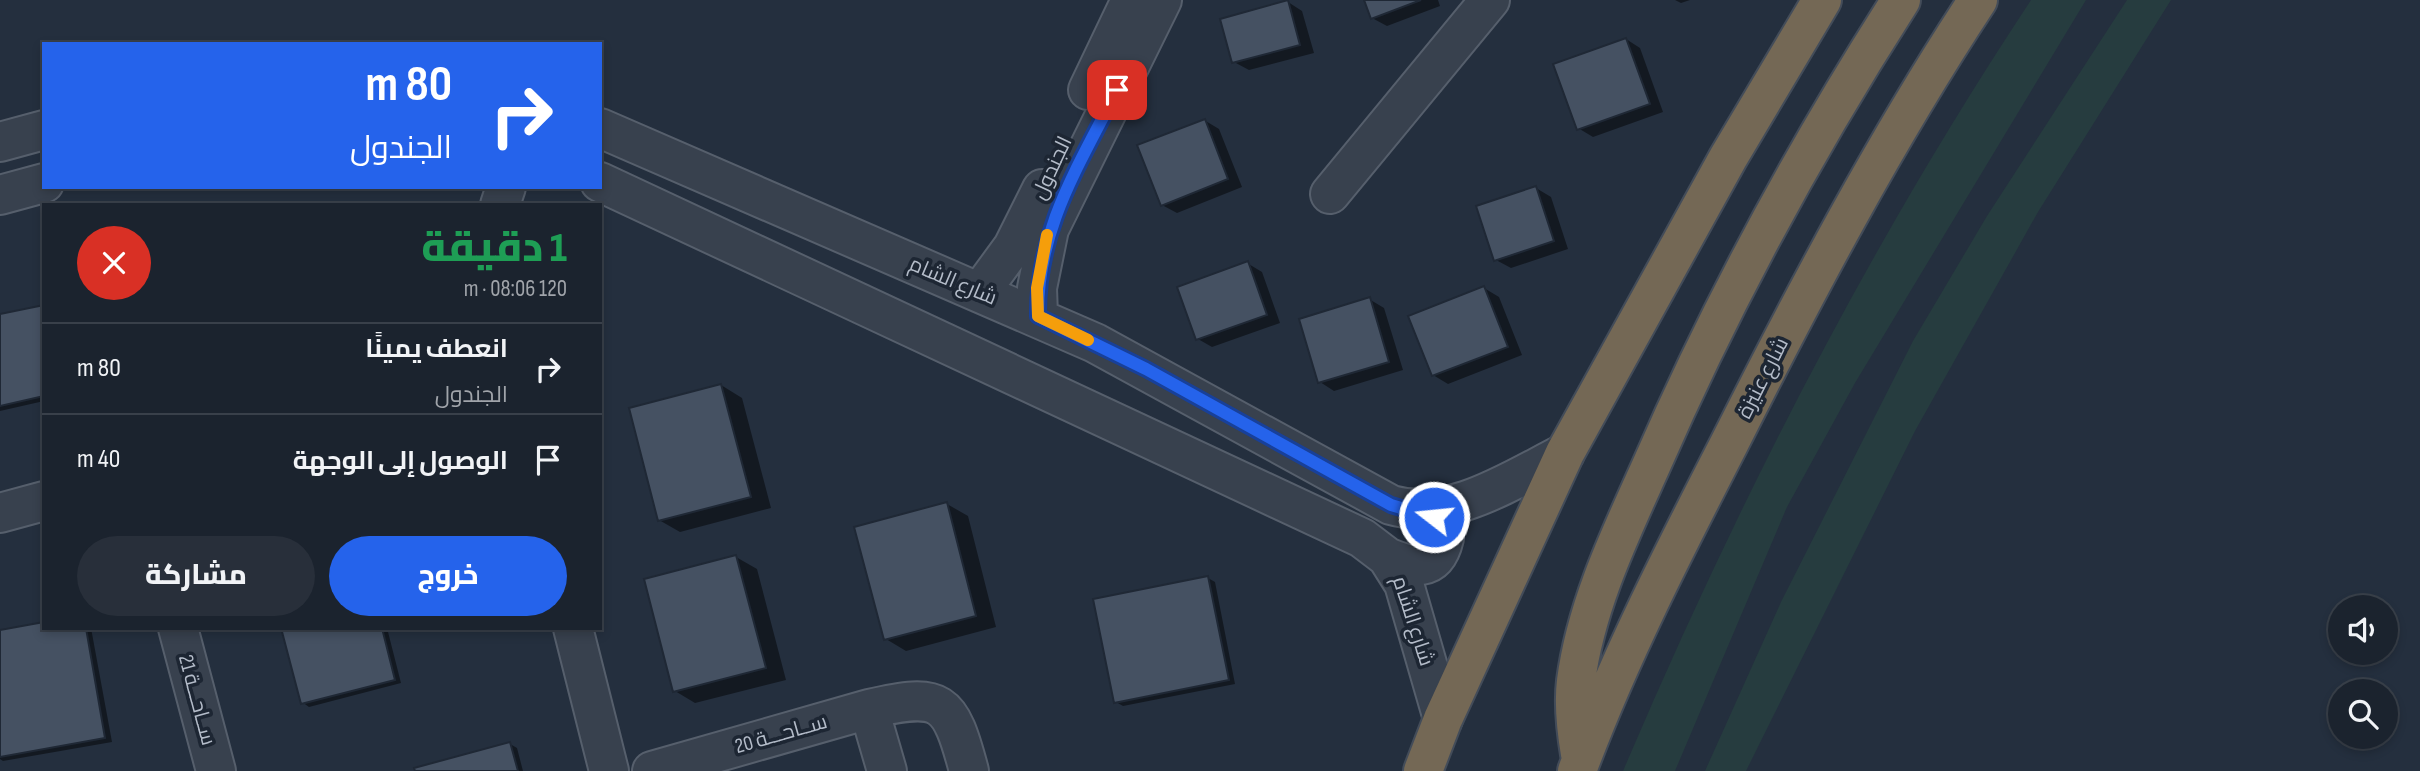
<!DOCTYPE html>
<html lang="ar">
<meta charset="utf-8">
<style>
:root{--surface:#1b232e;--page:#282f3a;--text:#f1f3f6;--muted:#a0a4aa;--line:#39404a;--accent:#2563eb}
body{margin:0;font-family:"Sofia Sans Condensed",Cairo,sans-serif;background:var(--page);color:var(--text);direction:rtl;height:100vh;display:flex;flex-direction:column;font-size:26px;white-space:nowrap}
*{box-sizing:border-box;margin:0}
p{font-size:23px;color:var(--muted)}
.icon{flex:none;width:38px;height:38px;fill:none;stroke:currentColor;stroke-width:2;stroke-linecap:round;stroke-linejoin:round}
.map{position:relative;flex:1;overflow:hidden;direction:ltr}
.drawer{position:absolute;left:42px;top:203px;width:560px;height:427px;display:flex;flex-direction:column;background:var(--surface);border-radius:0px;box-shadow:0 4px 10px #0003,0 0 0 2px var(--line);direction:rtl}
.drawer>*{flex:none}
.hud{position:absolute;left:42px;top:42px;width:560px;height:147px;border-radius:0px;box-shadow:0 4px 10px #0003,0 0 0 2px var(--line);direction:rtl;background:#2563eb;color:#fff;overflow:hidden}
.tools{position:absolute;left:2328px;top:595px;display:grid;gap:14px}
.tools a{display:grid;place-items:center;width:70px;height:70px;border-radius:50%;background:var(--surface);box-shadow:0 4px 10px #0003,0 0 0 2px var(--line);font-size:35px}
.pin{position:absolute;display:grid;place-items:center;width:60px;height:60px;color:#fff;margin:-30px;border-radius:14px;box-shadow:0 4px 10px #0006}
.me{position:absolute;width:77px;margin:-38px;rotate:286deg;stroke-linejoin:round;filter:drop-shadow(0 0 5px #0008)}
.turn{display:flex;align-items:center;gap:24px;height:147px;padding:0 35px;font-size:32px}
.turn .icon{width:91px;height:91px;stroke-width:2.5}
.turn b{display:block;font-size:49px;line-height:60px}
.round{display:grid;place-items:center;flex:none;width:74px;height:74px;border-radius:37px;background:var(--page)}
.overview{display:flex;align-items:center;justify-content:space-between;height:119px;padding:0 35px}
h1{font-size:42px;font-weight:800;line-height:52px;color:#1e9e55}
.primary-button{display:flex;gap:14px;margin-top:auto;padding:14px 35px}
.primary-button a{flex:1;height:80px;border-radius:42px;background:var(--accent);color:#fff;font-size:28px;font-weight:800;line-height:80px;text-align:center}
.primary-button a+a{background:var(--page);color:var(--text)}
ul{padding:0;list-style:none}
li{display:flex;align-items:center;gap:21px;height:91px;padding:0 35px;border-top:2px solid var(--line)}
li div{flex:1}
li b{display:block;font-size:26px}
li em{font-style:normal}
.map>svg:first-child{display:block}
</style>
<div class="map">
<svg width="2420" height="771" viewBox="0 0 2420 771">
<rect width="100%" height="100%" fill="#242f3e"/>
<path fill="#263c3f" d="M2031 0H2086L1855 383 1787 507 1675 771H1623C1737 503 1870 243 2031 0Z
M2127 0H2171L2038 212 1915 431 1746 771H1705L1781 602 1913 341 1987 216Z"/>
<path fill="#0007" d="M1366 0H1438L1440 6 1387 26 1372 18Z
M1675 0H1690L1681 3Z
M1288 2 1302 11 1314 53 1249 70 1234 62Z
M1626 39 1640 48 1663 112 1593 137 1578 128Z
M1204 120 1219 129 1242 187 1177 213 1162 205Z
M1536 188 1551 197 1568 249 1511 268 1496 260Z
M1247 263 1262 272 1280 323 1212 347 1198 339Z
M1484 288 1499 297 1522 355 1448 384 1433 375Z
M1369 299 1384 308 1403 370 1334 391 1320 382Z
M44 307V401L0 411V316Z
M721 385 742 398 771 508 680 532 659 520Z
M947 504 968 516 996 627 906 651 886 639Z
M736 557 757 569 786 680 695 703 675 691Z
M1208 578 1215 582 1235 684 1123 706 1116 702Z
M44 628H91L112 742 3 761 0 759V632Z
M283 628H387L401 683 309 707 302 702Z
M510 744 517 748 523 771H416Z"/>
<path fill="#455162" stroke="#1f2835" stroke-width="2" d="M1288 0 1300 45 1232 63 1220 19Z
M1364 0H1421L1371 19Z
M1626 38 1650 104 1577 130 1553 64Z
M1205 119 1228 179 1161 206 1137 145Z
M1536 186 1554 241 1494 261 1476 206Z
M1248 261 1267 315 1196 340 1177 287Z
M1484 286 1508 347 1432 376 1408 316Z
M1370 297 1389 362 1318 383 1299 319Z
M44 305V396L0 406V314Z
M721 384 751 497 658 521 629 408Z
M947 502 976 616 884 640 854 527Z
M736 555 766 668 673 692 644 579Z
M1208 576 1229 680 1114 703 1093 599Z
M44 622V628H86L105 738 0 757V630Z
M281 628H382L395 680 301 704Z
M510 742 518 771H415L414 768Z"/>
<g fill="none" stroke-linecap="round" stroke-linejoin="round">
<defs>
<path id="minor" d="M1088 90 1131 0
M600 128 1095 343 1391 505C1451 522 1513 479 1565 453
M0 142 44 130
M600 182 1362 538 1387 557 1404 584 1443 719
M1330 194 1490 0
M0 195 44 183
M500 205 506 187
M980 292 1013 247 1042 189
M1038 316 1037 288 1049 229 1162 0
M0 513 44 501
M1387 557C1413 568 1436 573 1444 538L1429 511
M178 628 216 771
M573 628 609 771
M652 771 869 709
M887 771 869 709C942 692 950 699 969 771"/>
<path id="highway" d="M1580 754C1576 730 1573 705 1576 681 1586 605 1620 535 1651 466 1721 305 1806 148 1901 0
M1423 771 1443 719 1565 453 1728 158 1822 0
M1577 771C1619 658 1674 551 1729 444 1805 293 1885 141 1978 0"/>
</defs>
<use href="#minor" stroke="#565f6c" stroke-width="42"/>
<use href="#highway" stroke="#434c59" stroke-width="42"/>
<use href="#minor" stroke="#38414e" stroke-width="38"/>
<use href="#highway" stroke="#746855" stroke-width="38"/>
</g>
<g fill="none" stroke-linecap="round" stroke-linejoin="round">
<defs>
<path id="route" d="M1117 90C1079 166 1037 228 1038 316L1146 369 1391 505 1408 510 1429 511 1434 517"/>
</defs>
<use href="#route" stroke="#184099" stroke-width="18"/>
<use href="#route" stroke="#2563eb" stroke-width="12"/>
<path stroke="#f59e0b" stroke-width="12" d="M1047 235 1037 288 1038 316 1088 340"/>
</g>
<g text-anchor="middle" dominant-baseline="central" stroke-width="7" stroke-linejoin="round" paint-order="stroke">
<g font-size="21" fill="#b4bcc9" stroke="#1d2633">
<text transform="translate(1052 168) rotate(-65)">الجندول</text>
<text transform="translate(953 281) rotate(23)">شارع الشام</text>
<text transform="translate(1763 378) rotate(-63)">شارع عنيزة</text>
<text transform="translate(1413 621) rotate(72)">شارع الشام</text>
<text transform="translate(197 700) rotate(75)">ســاحـــة 21</text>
<text transform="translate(781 734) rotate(-16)">ســاحـــة 20</text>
</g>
</g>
</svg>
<div class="tools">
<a><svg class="icon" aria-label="sound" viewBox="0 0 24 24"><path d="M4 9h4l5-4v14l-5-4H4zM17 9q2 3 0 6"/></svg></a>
<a><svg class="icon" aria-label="search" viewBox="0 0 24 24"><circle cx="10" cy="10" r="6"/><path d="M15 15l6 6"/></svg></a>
</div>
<div class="pin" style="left:1117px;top:90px;background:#d93025"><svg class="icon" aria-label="arrive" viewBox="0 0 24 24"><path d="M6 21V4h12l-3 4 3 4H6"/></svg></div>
<svg class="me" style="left:1434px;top:517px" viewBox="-20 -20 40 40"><circle r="17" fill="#2563eb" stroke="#fff" stroke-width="3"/><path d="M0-11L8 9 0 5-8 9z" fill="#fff"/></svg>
<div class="hud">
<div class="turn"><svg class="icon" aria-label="right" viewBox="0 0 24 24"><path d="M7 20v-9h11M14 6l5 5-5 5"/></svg><div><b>80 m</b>الجندول</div></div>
</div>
<section class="drawer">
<div class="overview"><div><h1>1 دقيقة</h1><p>120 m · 08:06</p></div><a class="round" style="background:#d93025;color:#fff"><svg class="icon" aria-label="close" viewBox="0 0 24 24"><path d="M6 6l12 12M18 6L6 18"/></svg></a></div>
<ul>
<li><svg class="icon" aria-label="right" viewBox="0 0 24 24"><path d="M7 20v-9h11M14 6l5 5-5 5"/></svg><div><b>انعطف يمينًا</b><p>الجندول</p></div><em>80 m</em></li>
<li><svg class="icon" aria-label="arrive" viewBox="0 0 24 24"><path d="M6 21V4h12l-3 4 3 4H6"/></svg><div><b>الوصول إلى الوجهة</b></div><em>40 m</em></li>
</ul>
<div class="primary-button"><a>خروج</a><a>مشاركة</a></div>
</section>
</div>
